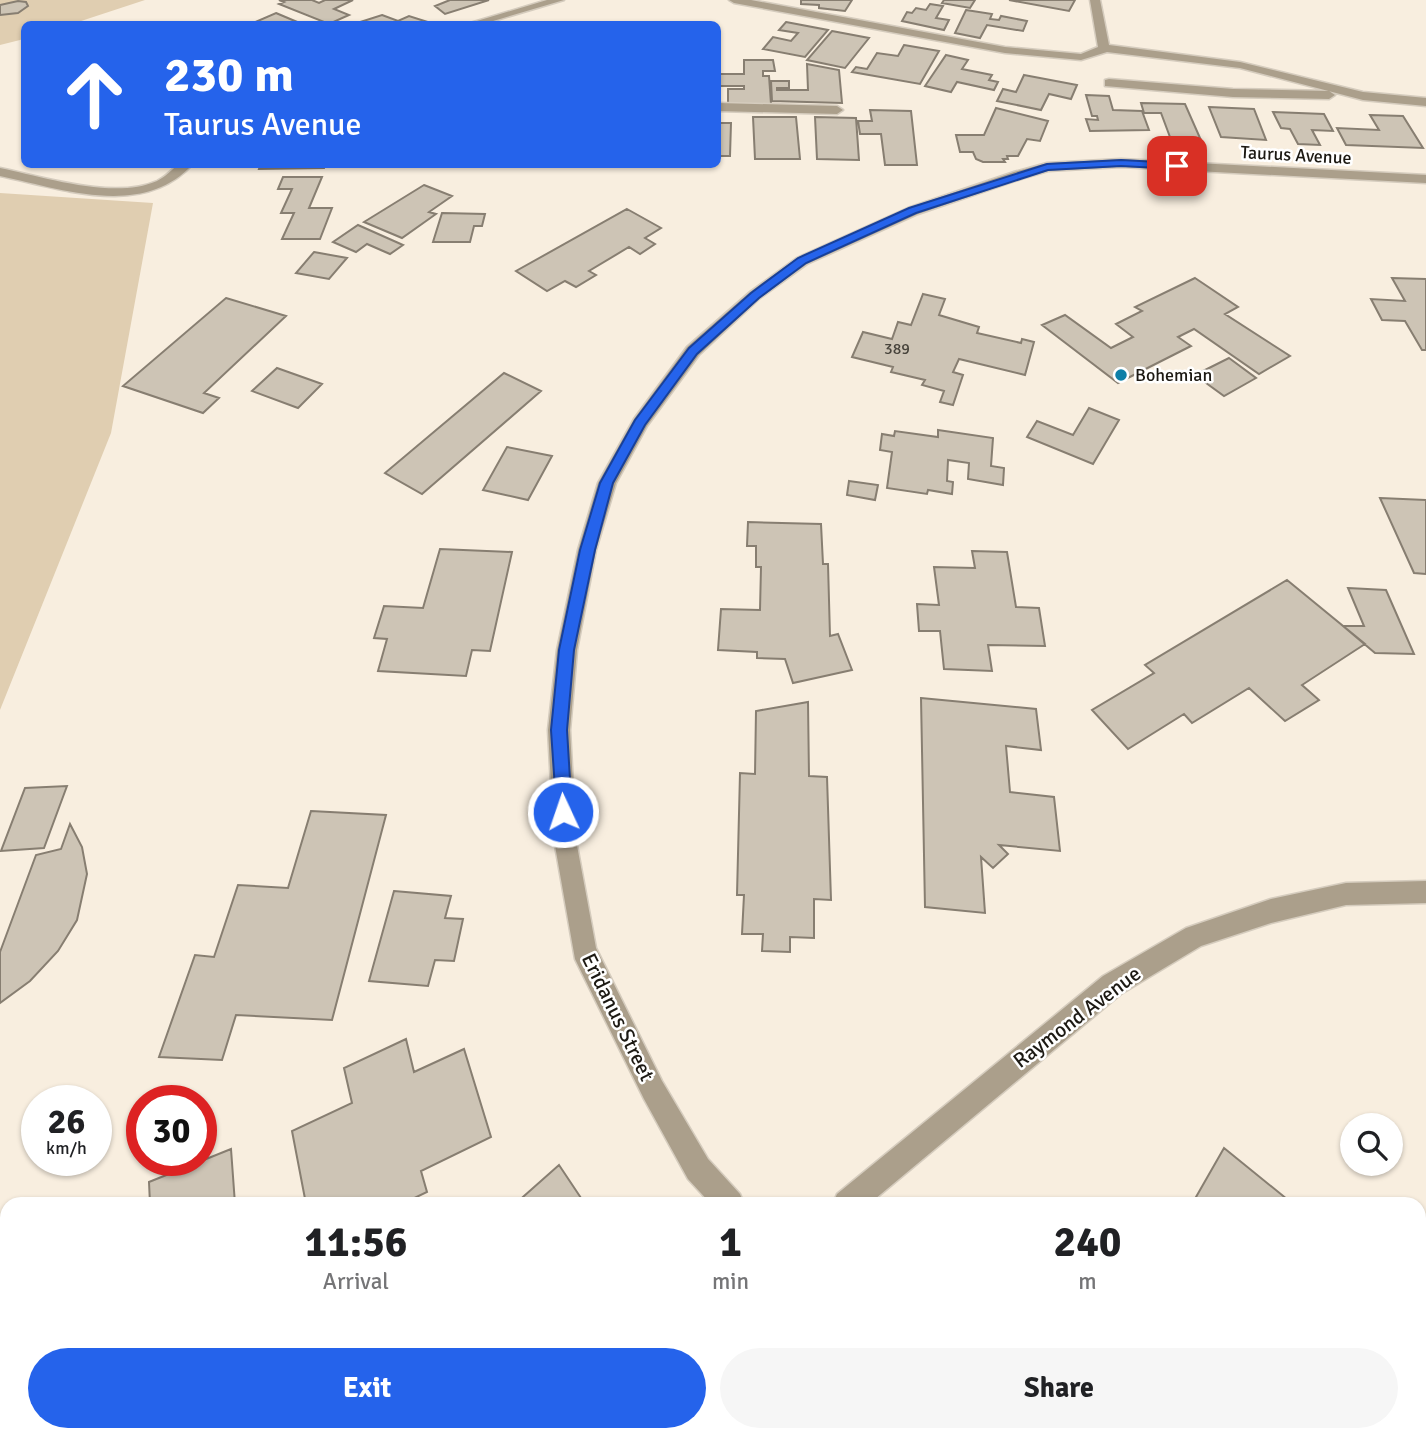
<!DOCTYPE html>
<style>
:root{--surface:#fff;--page:#f6f6f6;--text:#202124;--muted:#757577;--accent:#2563eb}
body{margin:0;font-family:Signika,sans-serif;background:var(--page);color:var(--text);height:100vh;display:flex;flex-direction:column;font-size:26px;white-space:nowrap}
*{box-sizing:border-box;margin:0}
p{font-size:23px;color:var(--muted)}
.icon{flex:none;width:38px;height:38px;fill:none;stroke:currentColor;stroke-width:2;stroke-linecap:round;stroke-linejoin:round}
.map{position:relative;flex:1;overflow:hidden}
.sheet{position:absolute;left:0px;top:1197px;width:1426px;height:245px;display:flex;flex-direction:column;background:var(--surface);border-radius:21px 21px 0 0;box-shadow:0 2px 5px #0004}
.sheet>*{flex:none}
.guide{position:absolute;left:21px;top:21px;width:700px;height:147px;border-radius:10px;box-shadow:0 2px 5px #0004;background:#2563eb;color:#fff;overflow:hidden}
.fabs{position:absolute;left:1340px;top:1113px;display:grid;gap:14px}
.fabs a{display:grid;place-items:center;width:63px;height:63px;border-radius:50%;background:var(--surface);box-shadow:0 2px 5px #0004;font-size:35px}
.speed{position:absolute;left:21px;top:1085px;display:flex;gap:14px;font-size:35px;font-weight:700;text-align:center}
.speed>*{display:grid;place-content:center;width:91px;height:91px;border-radius:50%;background:var(--surface);box-shadow:0 2px 5px #0004;line-height:1}
.speed small{font-size:18px;font-weight:400}
.speed .limit{border:10px solid #d22;background:#fff;color:#111}
.pin{position:absolute;display:grid;place-items:center;width:60px;height:60px;color:#fff;margin:-30px;border-radius:14px;box-shadow:0 4px 10px #0006}
.me{position:absolute;width:77px;margin:-38px;rotate:357deg;stroke-linejoin:round;filter:drop-shadow(0 0 5px #0008)}
.turn{display:flex;align-items:center;gap:24px;height:147px;padding:0 28px;font-size:32px}
.turn .icon{width:91px;height:91px;stroke-width:2.5}
.turn b{display:block;font-size:49px;line-height:60px}
.eta{display:flex;justify-content:space-evenly;align-items:center;height:119px;text-align:center}
.eta b{font-size:42px;font-weight:800;line-height:49px}
.button{display:flex;gap:14px;margin-top:auto;padding:14px 28px}
.button a{flex:1;height:80px;border-radius:42px;background:var(--accent);color:#fff;font-size:28px;font-weight:800;line-height:80px;text-align:center}
.button a+a{background:var(--page);color:var(--text)}
.map>svg:first-child{display:block}
</style>
<div class="map">
<svg width="1426" height="1442" viewBox="0 0 1426 1442">
<rect width="100%" height="100%" fill="#f8eedf"/>
<path fill="#e0ceb1" d="M0 0H145L72 24H24V39L0 45Z
M0 193 153 203 111 433 0 710Z"/>
<path fill="#cdc4b5" stroke="#877e71" stroke-width="2" d="M279 0H312L319 3 325 0H353L334 9 349 15 329 24 279 4 284 2Z
M450 0H489L445 14 435 6Z
M801 0H852L845 11 819 8V5L801 4Z
M944 0H975L970 8 942 3Z
M1009 0H1075L1069 11Z
M18 1 26 2 28 6 18 13 0 15V5Z
M930 4 943 6 936 18 949 20 944 30 902 21 907 12 912 13 916 8 926 10Z
M966 10 992 14 990 19 999 20 1001 16 1027 21 1023 31 987 25 980 38 955 33Z
M276 13 302 24H251Z
M382 15 398 21 409 16 434 24H354Z
M786 22 828 30 805 57 763 49 773 37 791 41 798 33 779 30Z
M832 31 869 38 845 68 807 60Z
M904 45 939 51 920 84 852 72 856 67 867 69 877 53 898 56Z
M946 55 968 60 962 69 992 75 989 80 998 82 994 90 957 82 951 92 925 86Z
M744 60H773L775 71H763V76H769L771 104H728V89H744V86H718V74H744Z
M807 64 839 70 842 103 772 101 771 81H789V88H777V90H808Z
M1024 75 1077 85 1071 99 1049 94 1041 110 997 101 1003 89 1016 92Z
M1086 95 1109 96 1113 110 1142 111 1149 130 1090 131 1086 119 1098 120 1097 116H1092Z
M1141 103 1185 104 1200 138 1170 137 1161 113H1144Z
M1209 107 1254 109 1266 140 1221 137Z
M996 108 1048 121 1040 141 1027 139 1018 156H1007L1008 159H1003L1005 162H983L976 159 973 152H960L956 135H984Z
M870 110 911 111 917 165H885L881 134H860L858 121H872Z
M1273 112 1324 114 1333 131 1312 130 1320 145 1298 144 1290 129 1281 128Z
M1370 115 1403 116 1423 148 1346 145 1337 128 1379 130Z
M753 117H796L800 159H755Z
M815 117 856 118 859 160 817 159Z
M718 123H731L730 156H718Z
M261 164H325L324 168 259 169Z
M283 177H322L309 208H332L320 239H282L294 213H281L292 189H278Z
M424 185 452 196 429 212 436 214 402 238 364 222Z
M627 209 661 228 645 238 655 244 640 254 629 247 589 271 596 275 576 287 565 281 547 291 516 271Z
M442 213 485 214 482 226H474L470 242H433Z
M358 225 403 245 390 254 367 244 356 252 333 242Z
M314 252 347 258 329 279 296 273Z
M1195 278 1238 307 1225 314 1290 356 1259 374 1194 329 1178 337 1191 346 1118 383 1042 325 1065 315 1111 348 1133 337 1116 324 1142 311 1135 307Z
M1392 278 1426 279V350H1422L1405 321 1382 320 1371 299 1405 301Z
M923 294 945 299 939 315 979 327 977 333 1021 343 1022 339 1034 342 1025 375 959 359 953 372 963 375 953 405 940 402 944 391 922 385 925 380 891 372 893 367 852 357 863 332 892 339 898 322 911 325Z
M226 298 286 316 204 393 219 398 203 413 123 386Z
M1229 358 1256 378 1224 396 1195 375Z
M277 368 322 384 298 408 252 391Z
M504 373 541 391 422 494 385 473Z
M1089 408 1119 420 1093 464 1027 437 1037 421 1073 435Z
M938 430 993 438 991 466 1004 468 1003 485 968 479 969 463 948 460 947 481 953 482 952 494 928 490 927 494 887 488 892 452 880 450 882 434 894 436 895 431 938 437Z
M507 447 552 456 528 500 483 490Z
M849 481 878 485 875 500 847 495Z
M1380 498 1426 500V574L1414 573Z
M748 522 821 524 823 564H828L830 636 838 634 852 670 793 683 785 659 757 658V652L718 650 721 609 760 610 761 567H756V546H747Z
M440 549 512 552 490 651 472 650 466 676 378 671 387 639 374 638 384 606 423 608Z
M972 551 1007 552 1016 607 1039 608 1045 646 988 645 992 671 944 669 940 631H919L917 604 939 605 934 567 975 568Z
M1287 580 1365 644 1302 685 1319 700 1285 721 1249 688 1192 723 1184 714 1128 749 1092 710 1154 673 1145 665Z
M1348 588 1386 590 1414 654 1375 653 1343 626H1364Z
M921 698 1036 709 1041 750 1006 746 1010 792 1054 797 1060 851 999 845 1008 854 993 868 981 857 985 913 925 907Z
M808 702 809 776 827 777 831 900 814 899V938L790 937V952L762 951 763 934H742L744 895H737L740 773 755 774 756 711Z
M67 786 44 848 1 851 25 788Z
M311 811 386 815 332 1020 236 1015 222 1060 159 1057 195 955 214 957 238 885 288 888Z
M70 824 82 847 87 874 77 920 58 951 30 981 0 1003V952L36 855 61 849Z
M394 891 451 896 445 918 463 919 454 961 435 960 428 986 369 981Z
M406 1039 414 1072 464 1049 491 1137 421 1171 427 1192 402 1204H306L292 1131 352 1103 344 1068Z
M1224 1148 1293 1204H1192Z
M231 1149 235 1204H150L149 1182Z
M559 1165 585 1204H515Z
M1424 1356 1426 1358V1442H1329L1326 1438 1329 1435H1419V1359Z
M296 1435H458L462 1442H289Z"/>
<g fill="none" stroke-linecap="round" stroke-linejoin="round">
<defs>
<path id="minor" d="M547 0H564L483 24H467Z
M729 0H751L1005 47 1081 54 1098 47 1090 0H1100L1109 45 1240 62 1363 92 1426 98V106L1363 100 1240 68 1107 52 1081 60 1005 53 734 3Z
M1109 79 1233 89 1329 91 1335 95 1329 99 1233 97 1105 86V80Z
M718 103 837 106 843 110 837 114 718 111Z
M1121 159 1426 175V183L1121 167 1048 171 1024 178 918 214 807 264 760 298 699 355 647 426 616 483 596 550 577 650 570 730 576 840 596 948 662 1081 708 1159 740 1194 744 1204H711L688 1179 644 1099 575 959 554 840 548 730 557 650 578 550 598 483 634 419 687 347 750 292 797 258 908 208 1014 172 1047 163Z
M178 164H193C143 219 62 189 0 176V168C44 177 114 200 157 181 165 177 172 170 178 164Z
M1426 881V903L1346 905 1271 923 1201 946 1121 994 869 1204H833L837 1194 1103 976 1186 928 1271 899 1346 883Z
M901 1435H935L938 1442H904Z"/>
</defs>
<use href="#minor" stroke="#d5ccbe" stroke-width="3"/>
<use href="#minor" fill="#ab9f8b" fill-rule="evenodd"/>
</g>
<path fill="#2563eb" stroke="#184099" stroke-width="2" d="M1121 160 1177 163 1182 166 1177 169 1121 166 1048 170 916 213 806 263 759 298 697 354 645 425 613 483 595 550 574 650 567 730 572 812 569 818 563 820 557 818 551 730 559 650 580 550 600 483 635 420 689 348 751 293 798 258 909 208 1047 164Z"/>
<circle fill="#0d7fa7" stroke="#fff" stroke-width="2.5" cx="1121" cy="375" r="7"/>
<g text-anchor="middle" dominant-baseline="central" stroke-width="5" stroke-linejoin="round" paint-order="stroke">
<g font-size="16" fill="#48443c">
<text x="897" y="349">389</text>
</g>
<g font-size="18" fill="#1c1913" stroke="#fff">
<text transform="translate(1296 155) rotate(3)">Taurus Avenue</text>
</g>
<g font-size="18" fill="#1c1913" stroke="#fff" text-anchor="start">
<text x="1135" y="375">Bohemian</text>
</g>
<g font-size="21" fill="#1c1913" stroke="#fff">
<text transform="translate(618 1017) rotate(64)">Eridanus Street</text>
<text transform="translate(1077 1017) rotate(-37)">Raymond Avenue</text>
</g>
</g>
</svg>
<div class="fabs">
<a><svg class="icon" aria-label="search" viewBox="0 0 24 24"><circle cx="10" cy="10" r="6"/><path d="M15 15l6 6"/></svg></a>
</div>
<div class="speed"><div>26<small>km/h</small></div><div class="limit">30</div></div>
<div class="pin" style="left:1177px;top:166px;background:#d93025"><svg class="icon" aria-label="arrive" viewBox="0 0 24 24"><path d="M6 21V4h12l-3 4 3 4H6"/></svg></div>
<svg class="me" style="left:563px;top:812px" viewBox="-20 -20 40 40"><circle r="17" fill="#2563eb" stroke="#fff" stroke-width="3"/><path d="M0-11L8 9 0 5-8 9z" fill="#fff"/></svg>
<div class="guide">
<div class="turn"><svg class="icon" aria-label="ahead" viewBox="0 0 24 24"><path d="M12 20V5M6 11l6-6 6 6"/></svg><div><b>230 m</b>Taurus Avenue</div></div>
</div>
<section class="sheet">
<div class="eta">
<div><b>11:56</b><p>Arrival</p></div>
<div><b>1</b><p>min</p></div>
<div><b>240</b><p>m</p></div>
</div>
<div class="button"><a>Exit</a><a>Share</a></div>
</section>
</div>
